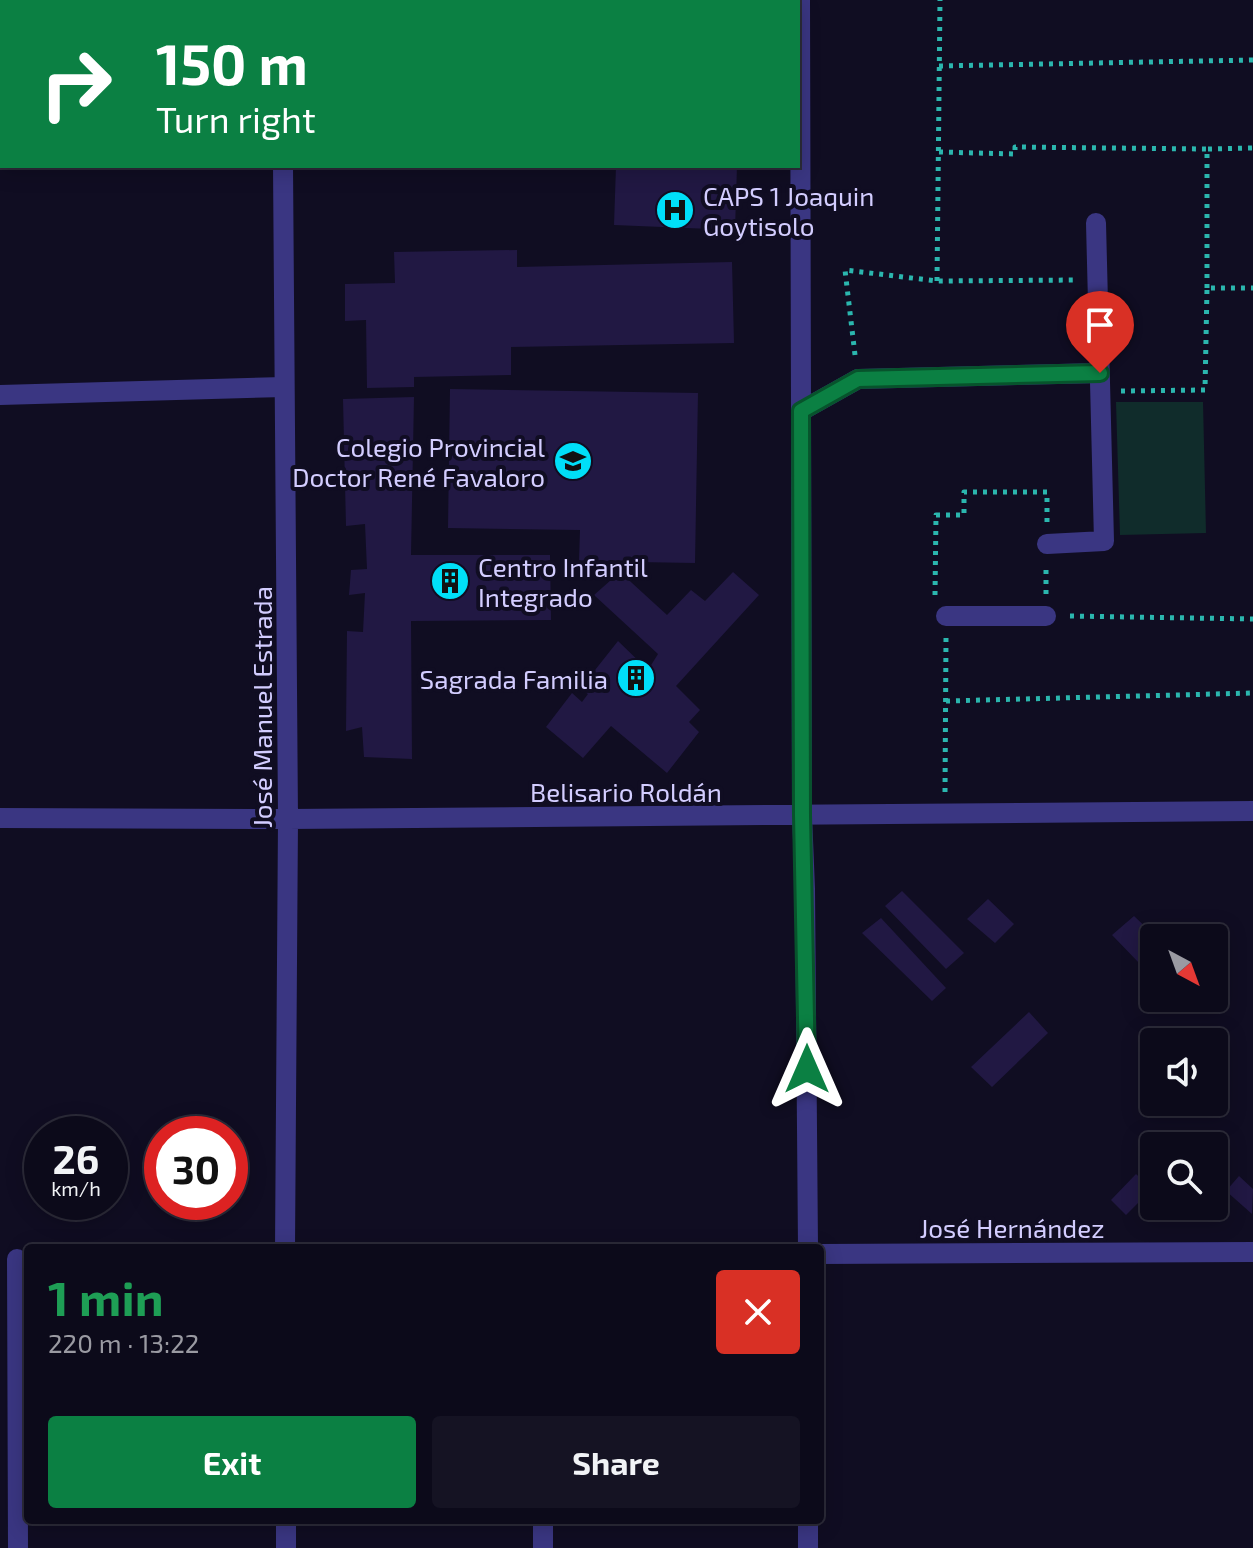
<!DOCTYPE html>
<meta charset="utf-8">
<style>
:root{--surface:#0c0a1a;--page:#151323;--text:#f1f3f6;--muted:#9a9aa2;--line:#2c2b39;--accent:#0b8043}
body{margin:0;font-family:"Exo 2",sans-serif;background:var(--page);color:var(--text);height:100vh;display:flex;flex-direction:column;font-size:30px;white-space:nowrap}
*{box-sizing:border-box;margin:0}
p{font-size:26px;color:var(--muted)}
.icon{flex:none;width:44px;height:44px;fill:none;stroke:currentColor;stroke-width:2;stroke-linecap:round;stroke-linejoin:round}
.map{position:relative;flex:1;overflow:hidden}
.drawer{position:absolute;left:24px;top:1244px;width:800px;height:280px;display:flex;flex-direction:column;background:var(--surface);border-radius:8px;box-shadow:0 4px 20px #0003,0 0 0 2px var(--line)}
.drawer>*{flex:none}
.hud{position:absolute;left:0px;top:0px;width:800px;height:168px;box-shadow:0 4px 20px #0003,0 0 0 2px var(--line);background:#0b8043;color:#fff;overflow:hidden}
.needle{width:52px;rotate:139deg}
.controls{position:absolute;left:1140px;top:924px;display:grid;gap:16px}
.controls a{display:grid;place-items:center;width:88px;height:88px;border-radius:8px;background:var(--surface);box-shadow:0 4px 20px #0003,0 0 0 2px var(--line);font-size:40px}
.speed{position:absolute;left:24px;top:1116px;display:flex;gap:16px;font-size:40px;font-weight:700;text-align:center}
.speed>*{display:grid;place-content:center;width:104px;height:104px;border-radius:50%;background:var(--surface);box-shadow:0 4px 20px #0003,0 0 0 2px var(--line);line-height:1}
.speed small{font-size:20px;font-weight:400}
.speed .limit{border:12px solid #d22;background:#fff;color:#111}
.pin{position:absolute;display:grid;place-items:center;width:68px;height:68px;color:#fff;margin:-82px -34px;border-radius:50% 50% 50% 0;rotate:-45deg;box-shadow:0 0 8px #0007}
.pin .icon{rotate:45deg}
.me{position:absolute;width:88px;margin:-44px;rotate:0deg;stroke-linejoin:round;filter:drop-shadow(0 0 6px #0008)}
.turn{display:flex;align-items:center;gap:28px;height:168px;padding:0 24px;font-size:36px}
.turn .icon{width:104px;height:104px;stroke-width:2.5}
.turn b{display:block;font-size:56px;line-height:68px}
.round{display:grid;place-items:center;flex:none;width:84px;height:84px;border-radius:8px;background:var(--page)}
.headline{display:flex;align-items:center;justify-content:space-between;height:136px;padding:0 24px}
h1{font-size:48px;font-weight:700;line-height:60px;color:#1e9e55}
.primary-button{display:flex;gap:16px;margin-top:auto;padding:16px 24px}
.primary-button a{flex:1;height:92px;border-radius:8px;background:var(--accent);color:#fff;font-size:32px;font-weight:700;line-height:92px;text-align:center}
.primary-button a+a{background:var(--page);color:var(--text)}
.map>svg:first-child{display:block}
</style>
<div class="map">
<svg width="1253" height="1548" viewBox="0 0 1253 1548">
<rect width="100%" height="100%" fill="#100d22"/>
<path fill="#102c2b" d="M1116 402H1203L1206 533 1120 535Z"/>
<path fill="#211843" d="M616 166H737L735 230 614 225Z
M517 250V267L732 262 734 343 511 347V375L414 377V387L367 388 366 320 345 321V284L395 283 394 252Z
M450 389 698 393 695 563 579 561 580 530 448 528Z
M414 397 411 555H550L551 620 411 621 412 759 364 757 362 727 346 731 347 631 363 632 365 593 349 595 351 570 367 569 365 524 346 526 343 399Z
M620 572 667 615 691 590 705 601 733 572 759 595 676 686 700 710 689 722 699 732 667 773 611 726 583 758 546 727 572 693 582 702 588 694 580 689 618 641 648 670 658 654 594 595Z
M902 891 964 953 946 969 885 906Z
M988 899 1014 924 995 943 967 919Z
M1134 916 1157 938H1154V949L1140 964 1112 935Z
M881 918 946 988 932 1001 862 933Z
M1029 1012 1048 1033 992 1087 971 1067Z
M1136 1174 1152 1189 1126 1215 1111 1200Z
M1239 1176 1253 1189 1252 1214 1226 1191Z"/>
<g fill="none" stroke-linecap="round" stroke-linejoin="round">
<path stroke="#2bb6ae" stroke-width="5" stroke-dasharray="4 6" stroke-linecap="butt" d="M939 66 1253 60
M939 152 1015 154V147L1207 149
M937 281 940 0
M1207 288V149L1253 148
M855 355 845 270 937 281 1077 280
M1121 391 1205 390 1207 288H1253
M1046 594V568
M935 595 936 515H964V492H1047V522
M1070 616 1253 619
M946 701 1253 693
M945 792 946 638"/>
<path stroke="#3a3682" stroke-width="20" d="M278 0V2
M800 0 802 815 805 889 808 1248
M283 166 288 819 285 1248
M0 395 284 387
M801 411 858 379 1100 373
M1047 544 1104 541 1096 223
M946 616H1046
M0 818 288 819 1253 811
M820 1254 1253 1252
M17 1259 18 1548
M286 1520V1548
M543 1520V1548
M808 1548V1520"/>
</g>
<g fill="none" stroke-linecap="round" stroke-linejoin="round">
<defs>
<path id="route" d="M807 1069 802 815 801 411 858 379 1100 373"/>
</defs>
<use href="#route" stroke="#07532c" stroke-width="20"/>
<use href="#route" stroke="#0b8043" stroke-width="14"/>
</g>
<defs>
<symbol id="hospital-disc" viewBox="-11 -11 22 22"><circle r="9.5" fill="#00dff8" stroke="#100d22"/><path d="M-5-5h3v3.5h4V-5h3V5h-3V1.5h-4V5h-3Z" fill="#111"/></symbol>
<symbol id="school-disc" viewBox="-11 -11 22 22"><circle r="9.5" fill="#00dff8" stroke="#100d22"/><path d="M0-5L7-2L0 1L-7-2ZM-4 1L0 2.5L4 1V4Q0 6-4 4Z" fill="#111"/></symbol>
<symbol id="building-disc" viewBox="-11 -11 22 22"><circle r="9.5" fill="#00dff8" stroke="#100d22"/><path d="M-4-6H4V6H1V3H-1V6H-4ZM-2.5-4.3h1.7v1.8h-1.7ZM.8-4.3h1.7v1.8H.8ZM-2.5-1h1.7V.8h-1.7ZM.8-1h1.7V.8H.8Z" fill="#111"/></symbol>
</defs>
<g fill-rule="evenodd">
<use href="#hospital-disc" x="653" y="188" width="44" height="44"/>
<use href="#school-disc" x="551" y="439" width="44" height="44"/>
<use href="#building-disc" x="428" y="559" width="44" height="44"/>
<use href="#building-disc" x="614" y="656" width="44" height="44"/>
</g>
<g text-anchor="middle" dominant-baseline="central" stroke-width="8" stroke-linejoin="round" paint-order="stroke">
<g font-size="26" fill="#d3cdff" stroke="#100d22" text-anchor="start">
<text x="703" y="195">CAPS 1 Joaquin<tspan x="703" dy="30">Goytisolo</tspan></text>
<text x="545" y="446" text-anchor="end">Colegio Provincial<tspan x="545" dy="30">Doctor René Favaloro</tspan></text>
<text x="478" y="566">Centro Infantil<tspan x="478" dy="30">Integrado</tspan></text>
<text x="608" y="678" text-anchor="end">Sagrada Familia</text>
</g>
<g font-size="26" fill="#d3cdff" stroke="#100d22">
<text transform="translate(261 707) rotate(-90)">José Manuel Estrada</text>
<text x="626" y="791">Belisario Roldán</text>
<text x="1012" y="1227">José Hernández</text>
</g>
</g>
</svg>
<div class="controls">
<a><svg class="needle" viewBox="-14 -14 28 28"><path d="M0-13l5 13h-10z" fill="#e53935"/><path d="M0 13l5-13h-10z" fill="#9a9aa2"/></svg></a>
<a><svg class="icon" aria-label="sound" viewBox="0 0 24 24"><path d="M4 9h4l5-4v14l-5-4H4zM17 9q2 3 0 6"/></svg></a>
<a><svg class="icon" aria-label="search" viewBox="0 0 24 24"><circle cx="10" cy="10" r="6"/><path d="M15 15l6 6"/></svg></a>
</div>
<div class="speed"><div>26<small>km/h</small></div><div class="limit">30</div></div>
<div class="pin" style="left:1100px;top:373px;background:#d93025"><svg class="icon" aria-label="arrive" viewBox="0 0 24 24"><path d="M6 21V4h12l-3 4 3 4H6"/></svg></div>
<svg class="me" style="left:807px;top:1069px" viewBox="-20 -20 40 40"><path d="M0-17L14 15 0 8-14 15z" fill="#0b8043" stroke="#fff" stroke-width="4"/></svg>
<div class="hud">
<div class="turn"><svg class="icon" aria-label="right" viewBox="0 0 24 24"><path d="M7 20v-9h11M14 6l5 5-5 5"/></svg><div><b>150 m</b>Turn right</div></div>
</div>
<section class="drawer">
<div class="headline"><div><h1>1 min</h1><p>220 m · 13:22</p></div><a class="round" style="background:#d93025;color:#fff"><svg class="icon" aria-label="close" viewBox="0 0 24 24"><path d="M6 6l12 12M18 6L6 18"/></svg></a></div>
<div class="primary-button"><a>Exit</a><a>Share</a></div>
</section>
</div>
